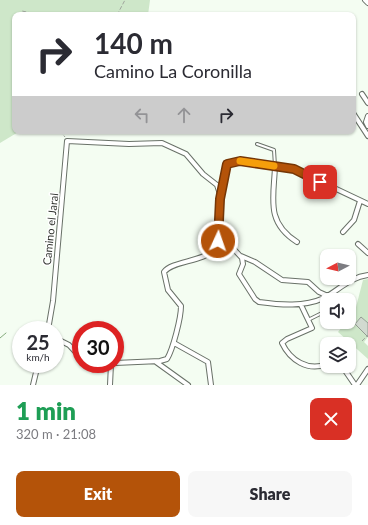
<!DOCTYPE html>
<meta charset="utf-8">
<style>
:root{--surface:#fff;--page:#f7f7f7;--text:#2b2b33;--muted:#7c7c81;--accent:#b45309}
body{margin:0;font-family:Lato,sans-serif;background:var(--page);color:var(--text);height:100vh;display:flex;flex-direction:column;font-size:15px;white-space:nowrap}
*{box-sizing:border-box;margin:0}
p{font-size:13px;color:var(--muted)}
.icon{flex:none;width:22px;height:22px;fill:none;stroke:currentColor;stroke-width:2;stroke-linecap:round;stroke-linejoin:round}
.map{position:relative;height:385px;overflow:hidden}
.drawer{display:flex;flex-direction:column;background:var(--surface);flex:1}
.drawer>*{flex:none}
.top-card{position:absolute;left:12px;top:12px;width:344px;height:122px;border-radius:8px;box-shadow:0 1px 3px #0004;background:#fff;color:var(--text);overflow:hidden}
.needle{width:26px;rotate:263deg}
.controls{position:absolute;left:320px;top:249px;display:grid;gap:8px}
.controls a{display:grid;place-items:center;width:36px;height:36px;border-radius:8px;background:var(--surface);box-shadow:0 1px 3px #0004;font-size:20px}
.speed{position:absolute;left:12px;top:321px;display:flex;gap:8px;font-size:20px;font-weight:700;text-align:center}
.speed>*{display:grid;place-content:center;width:52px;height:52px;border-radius:50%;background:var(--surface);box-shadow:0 1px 3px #0004;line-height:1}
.speed small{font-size:10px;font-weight:400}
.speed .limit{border:6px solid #d22;background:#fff;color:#111}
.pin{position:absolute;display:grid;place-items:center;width:34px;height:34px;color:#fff;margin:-17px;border-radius:8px;box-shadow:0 2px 6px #0006}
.me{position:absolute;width:44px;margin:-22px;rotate:3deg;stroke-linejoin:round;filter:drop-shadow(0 0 3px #0008)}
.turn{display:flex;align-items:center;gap:14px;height:84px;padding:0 16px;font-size:18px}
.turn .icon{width:52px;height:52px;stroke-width:2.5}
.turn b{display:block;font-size:28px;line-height:34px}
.lanes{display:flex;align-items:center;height:38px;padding:0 16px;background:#0003;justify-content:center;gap:20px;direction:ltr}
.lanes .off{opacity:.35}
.round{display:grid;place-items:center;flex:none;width:42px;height:42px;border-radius:8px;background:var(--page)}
.head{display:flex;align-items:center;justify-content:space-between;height:68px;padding:0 16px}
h1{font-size:24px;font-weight:800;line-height:30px;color:#1e9e55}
.action{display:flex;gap:8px;margin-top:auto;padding:8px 16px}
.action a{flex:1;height:46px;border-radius:8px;background:var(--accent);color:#fff;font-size:16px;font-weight:800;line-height:46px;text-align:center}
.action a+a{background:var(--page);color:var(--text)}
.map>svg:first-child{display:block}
</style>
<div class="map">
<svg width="368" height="385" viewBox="0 0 368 385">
<rect width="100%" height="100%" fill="#f4fdf2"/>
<path fill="#cee7c9" d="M0 0H150L148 15H15V131H20L0 143Z
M368 279V323L361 317 355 324 368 337 364 342 368 346V359L338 332 346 322H349V318L355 311 363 280Z"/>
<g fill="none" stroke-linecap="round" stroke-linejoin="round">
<path stroke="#85ab7d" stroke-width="1" d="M0 338 6 333"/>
</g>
<path fill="#d1dad0" stroke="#949d93" d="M361 317 368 323V337L355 324Z"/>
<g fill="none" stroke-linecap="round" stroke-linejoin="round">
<defs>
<path id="lane" d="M257 144 274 150 275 166
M308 320 322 313 327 318
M331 322H332"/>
<path id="street" d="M365 0 368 3
M362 94 368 103
M353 113 368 136
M368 116 366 122 368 126
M275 166C274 197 265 222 297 242
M218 232 242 258 243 264 239 274 255 299 259 302C281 305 304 307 324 298 339 290 350 277 368 275
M343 232 354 220 360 201
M358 244 368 253
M241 256 255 262 282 280 308 282 319 292 328 296
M301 305 312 328 287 339 282 343C290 360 308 372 327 364
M48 330 53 301 67 141 129 144 162 143 186 154 203 174 217 185 220 194
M55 338 69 345 81 358
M174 343 208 362 211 385
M156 362 188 385
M115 363 160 361 167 359C173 349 181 318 181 306L168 290 164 272C172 261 202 262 216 249L220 199 227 164 240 161 294 169 368 204
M342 366 355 385
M33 385 38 364
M110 385 111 364
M357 385 368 369"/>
</defs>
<use href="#lane" stroke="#697168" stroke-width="4"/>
<use href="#street" stroke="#697168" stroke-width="6"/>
<path stroke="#a0a69e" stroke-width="1" stroke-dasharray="4 2" stroke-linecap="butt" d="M18 15 22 11 40 15
M117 15 125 0
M60 131 65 137
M362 341 368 335"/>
<use href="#lane" stroke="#fff" stroke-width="2"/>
<use href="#street" stroke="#fff" stroke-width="4"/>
</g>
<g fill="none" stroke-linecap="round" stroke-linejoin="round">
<defs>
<path id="route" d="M218 241 220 199 227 164 240 161 294 169 320 182"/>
</defs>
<use href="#route" stroke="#753606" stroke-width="10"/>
<use href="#route" stroke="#b45309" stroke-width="7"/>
<path stroke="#f59e0b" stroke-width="7" d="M240 161 274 166"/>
</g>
<g text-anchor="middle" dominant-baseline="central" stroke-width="3" stroke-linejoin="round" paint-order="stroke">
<g font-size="11" fill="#30332f" stroke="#fff">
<text transform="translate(50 229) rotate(-84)">Camino el Jaral</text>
</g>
</g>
</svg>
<div class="controls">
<a><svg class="needle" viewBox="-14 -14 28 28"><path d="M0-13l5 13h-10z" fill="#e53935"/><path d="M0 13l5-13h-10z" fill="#7c7c81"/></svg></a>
<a><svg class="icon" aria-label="sound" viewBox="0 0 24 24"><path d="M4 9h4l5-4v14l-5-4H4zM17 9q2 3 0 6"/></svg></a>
<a><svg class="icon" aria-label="layers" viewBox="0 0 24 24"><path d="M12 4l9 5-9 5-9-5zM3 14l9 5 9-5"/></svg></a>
</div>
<div class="speed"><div>25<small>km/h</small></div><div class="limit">30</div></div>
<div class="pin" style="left:320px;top:182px;background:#d93025"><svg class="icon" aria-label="arrive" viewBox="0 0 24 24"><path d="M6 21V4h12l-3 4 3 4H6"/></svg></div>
<svg class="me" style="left:218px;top:241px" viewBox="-20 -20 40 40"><circle r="17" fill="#b45309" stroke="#fff" stroke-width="3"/><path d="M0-11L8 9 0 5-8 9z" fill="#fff"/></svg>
<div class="top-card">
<div class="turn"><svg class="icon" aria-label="right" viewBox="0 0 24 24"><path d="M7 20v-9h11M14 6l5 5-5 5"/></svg><div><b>140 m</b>Camino La Coronilla</div></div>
<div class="lanes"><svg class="icon off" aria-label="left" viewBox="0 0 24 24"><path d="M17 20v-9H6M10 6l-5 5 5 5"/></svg><svg class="icon off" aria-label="ahead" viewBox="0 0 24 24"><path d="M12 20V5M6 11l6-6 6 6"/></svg><svg class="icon" aria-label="right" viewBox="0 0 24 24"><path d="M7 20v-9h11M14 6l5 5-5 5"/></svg></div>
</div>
</div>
<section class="drawer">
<div class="head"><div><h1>1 min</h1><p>320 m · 21:08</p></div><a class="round" style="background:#d93025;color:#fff"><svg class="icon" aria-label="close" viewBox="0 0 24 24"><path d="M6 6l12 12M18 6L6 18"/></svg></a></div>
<div class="action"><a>Exit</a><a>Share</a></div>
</section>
